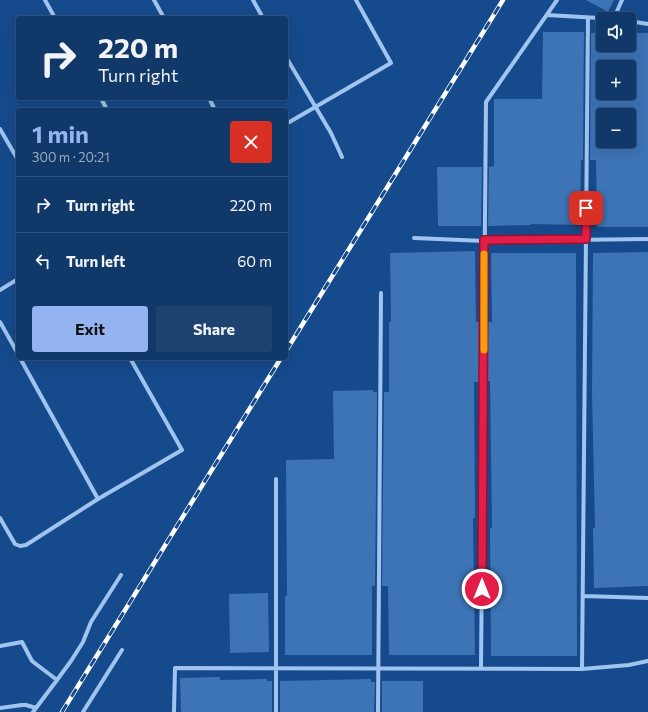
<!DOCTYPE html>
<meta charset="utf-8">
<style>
:root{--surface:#103869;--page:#1e4371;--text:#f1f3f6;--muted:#9cacc0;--line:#30527d;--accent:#95b2f1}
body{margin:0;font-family:Commissioner,sans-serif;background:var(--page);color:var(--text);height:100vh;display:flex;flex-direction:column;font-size:15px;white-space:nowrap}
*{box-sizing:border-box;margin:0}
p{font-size:13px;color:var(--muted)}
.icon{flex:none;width:22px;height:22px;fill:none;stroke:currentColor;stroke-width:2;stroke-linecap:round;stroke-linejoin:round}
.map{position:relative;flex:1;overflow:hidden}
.details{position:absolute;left:16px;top:108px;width:272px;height:252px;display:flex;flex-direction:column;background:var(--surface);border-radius:4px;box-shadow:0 4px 16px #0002,0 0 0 1px var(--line)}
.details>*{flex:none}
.top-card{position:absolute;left:16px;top:16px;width:272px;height:84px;border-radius:4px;box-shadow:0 4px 16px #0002,0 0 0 1px var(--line);background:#103869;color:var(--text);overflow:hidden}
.fabs{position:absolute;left:596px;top:12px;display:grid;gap:8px}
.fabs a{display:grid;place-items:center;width:40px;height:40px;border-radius:4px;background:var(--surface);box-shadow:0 4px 16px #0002,0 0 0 1px var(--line);font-size:20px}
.pin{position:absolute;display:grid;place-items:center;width:34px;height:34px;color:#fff;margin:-17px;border-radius:8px;box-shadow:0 2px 6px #0006}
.me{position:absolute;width:44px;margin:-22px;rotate:0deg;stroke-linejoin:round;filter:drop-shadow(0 0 3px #0008)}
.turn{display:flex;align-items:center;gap:14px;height:84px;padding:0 16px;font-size:18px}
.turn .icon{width:52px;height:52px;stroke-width:2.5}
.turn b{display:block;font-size:28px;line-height:34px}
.round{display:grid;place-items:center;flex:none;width:42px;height:42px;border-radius:4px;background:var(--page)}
.summary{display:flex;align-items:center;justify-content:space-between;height:68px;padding:0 16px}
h1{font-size:24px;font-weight:700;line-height:30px;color:var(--accent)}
.cta{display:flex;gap:8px;margin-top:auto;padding:8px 16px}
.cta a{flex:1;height:46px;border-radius:4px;background:var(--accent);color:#111;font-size:16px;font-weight:700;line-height:46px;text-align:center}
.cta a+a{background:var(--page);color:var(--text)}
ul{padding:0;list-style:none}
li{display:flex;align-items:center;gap:12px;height:56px;padding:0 16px;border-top:1px solid var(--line)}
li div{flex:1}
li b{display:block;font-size:15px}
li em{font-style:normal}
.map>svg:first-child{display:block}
</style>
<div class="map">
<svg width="648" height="712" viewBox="0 0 648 712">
<rect width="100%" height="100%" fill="#154a8c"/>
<path fill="#3d74b5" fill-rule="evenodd" d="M586 0H614L608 12Z
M543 32H584L583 160H581L580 225 531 224V225L488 226 489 167 494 166V99H542Z
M603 32V45H629V33H648V227H597L596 160H590L591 33ZM603 67H629V99H603ZM603 115H629V141H603Z
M437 167H482L481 226H438Z
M475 251 476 322H481L480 382H474L475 518H473L475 655H389L388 586H382L384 392H389V322H391L390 253Z
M648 252V586L594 588 593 528H595L592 392 593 253Z
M491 253H576L577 656H491L490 528H492L490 381H487L488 322H492Z
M373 390V392H377L375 586H372V655H285V596H287L286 460 334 459 333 391Z
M268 593 269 652 230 653 229 594Z
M220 677V680L267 679V681H272V712H181L180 678Z
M371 679V682H375L374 712H280V681Z
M382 681H423V712H382Z"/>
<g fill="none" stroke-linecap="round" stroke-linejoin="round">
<path stroke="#9fc4f0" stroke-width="4" d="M45 0 55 18
M154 0 164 18
M253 0 263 18
M547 15 617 19
M614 18 622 0
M629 21 648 24
M286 57 331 133 342 157
M101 98 107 110
M209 98 215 110
M286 124 391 63 356 0
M0 129 18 160
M414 238 484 241 648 239
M0 290 18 279
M0 322 18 354
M20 358 98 499 182 450 130 358
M0 518 15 544 20 546 26 545 98 499
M584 596 648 598
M0 646 22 642 32 661 57 680 36 708
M481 668 486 102 557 0
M582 669 588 18
M57 680 71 661 83 642 91 622 121 575
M0 708 22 705H26L36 708 33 712
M83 712 122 650
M174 712 175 668 582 669 629 665 648 661
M276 712V479
M378 712 381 293"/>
<defs>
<path id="rail" d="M286 351 503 0
M62 712 281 358"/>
</defs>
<use href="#rail" stroke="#fff" stroke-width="4.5"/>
<use href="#rail" stroke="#154a8c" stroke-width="3" stroke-dasharray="9" stroke-linecap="butt"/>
</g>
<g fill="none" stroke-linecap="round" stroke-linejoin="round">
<defs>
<path id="route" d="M482 589 484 240 586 239V208"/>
</defs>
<use href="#route" stroke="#92132f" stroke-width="10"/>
<use href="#route" stroke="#e11d48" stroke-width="7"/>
<path stroke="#f59e0b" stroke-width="7" d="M484 350V254"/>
</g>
</svg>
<div class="fabs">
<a><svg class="icon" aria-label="sound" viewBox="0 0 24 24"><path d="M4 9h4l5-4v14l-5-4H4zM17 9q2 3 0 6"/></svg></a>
<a>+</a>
<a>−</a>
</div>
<div class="pin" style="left:586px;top:208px;background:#d93025"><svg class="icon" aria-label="arrive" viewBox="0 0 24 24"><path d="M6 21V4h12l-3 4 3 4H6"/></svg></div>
<svg class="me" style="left:482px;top:589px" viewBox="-20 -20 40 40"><circle r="17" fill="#e11d48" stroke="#fff" stroke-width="3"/><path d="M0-11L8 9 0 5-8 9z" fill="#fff"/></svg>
<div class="top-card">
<div class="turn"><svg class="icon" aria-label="right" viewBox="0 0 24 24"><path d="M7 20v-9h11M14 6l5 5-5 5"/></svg><div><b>220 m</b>Turn right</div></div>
</div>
<section class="details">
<div class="summary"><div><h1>1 min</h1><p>300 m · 20:21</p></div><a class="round" style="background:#d93025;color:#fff"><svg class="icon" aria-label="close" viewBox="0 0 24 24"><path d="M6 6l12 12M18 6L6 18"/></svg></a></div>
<ul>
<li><svg class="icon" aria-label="right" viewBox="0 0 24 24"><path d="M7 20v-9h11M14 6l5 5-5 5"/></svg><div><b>Turn right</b></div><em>220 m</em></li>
<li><svg class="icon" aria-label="left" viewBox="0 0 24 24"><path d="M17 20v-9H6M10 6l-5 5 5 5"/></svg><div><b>Turn left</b></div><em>60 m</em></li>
</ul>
<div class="cta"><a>Exit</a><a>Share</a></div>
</section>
</div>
